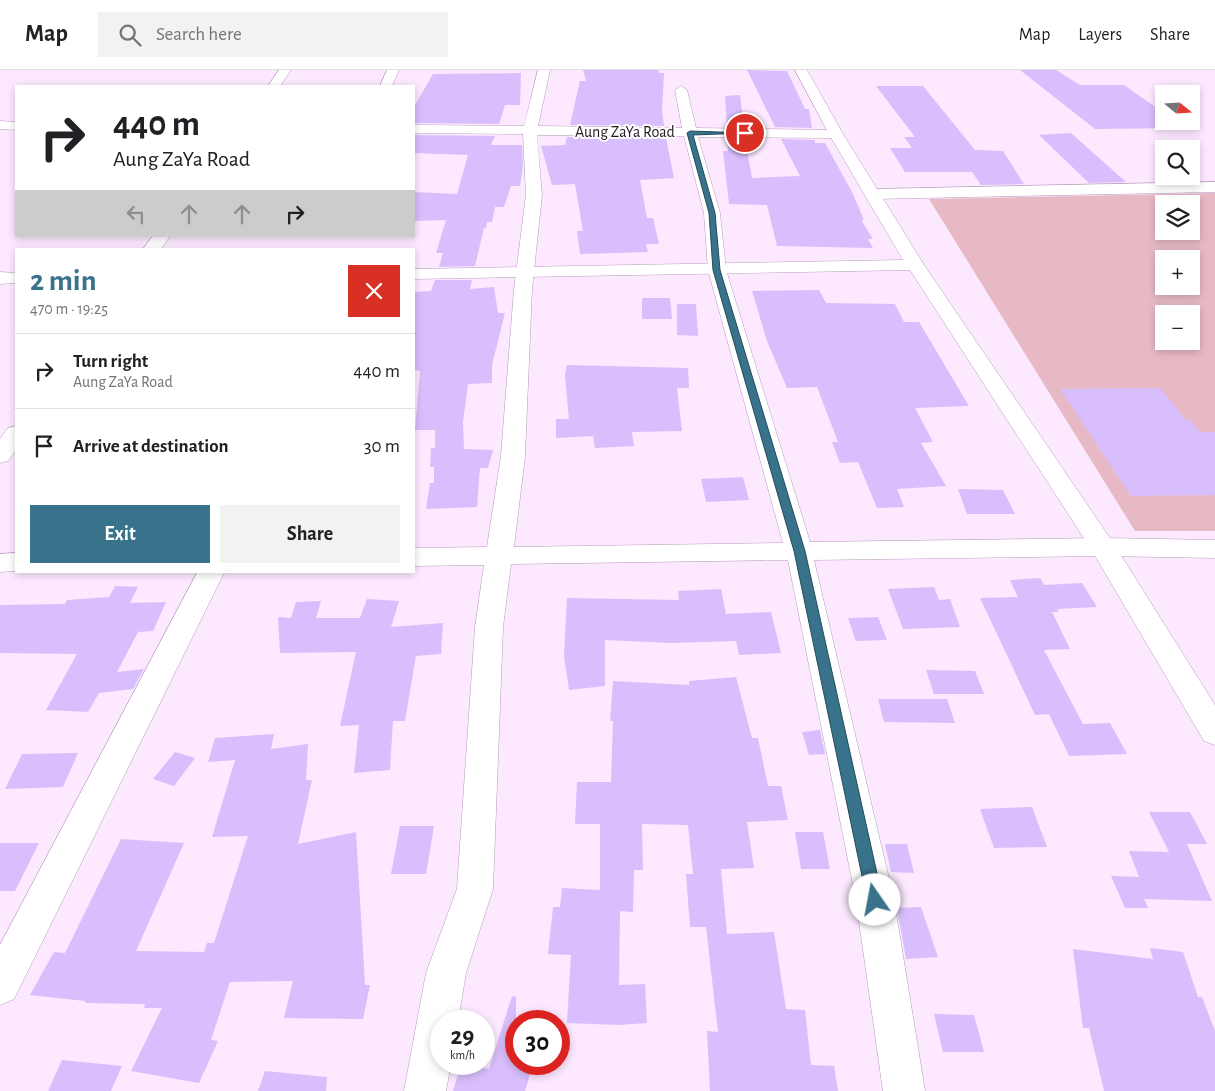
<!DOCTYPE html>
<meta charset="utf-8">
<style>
:root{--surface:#fff;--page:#f2f2f2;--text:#202124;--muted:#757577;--line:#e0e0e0;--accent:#38738b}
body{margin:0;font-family:"Alegreya Sans",sans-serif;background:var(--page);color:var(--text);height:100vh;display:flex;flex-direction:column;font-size:19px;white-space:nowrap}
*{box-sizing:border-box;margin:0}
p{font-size:16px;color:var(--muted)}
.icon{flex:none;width:28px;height:28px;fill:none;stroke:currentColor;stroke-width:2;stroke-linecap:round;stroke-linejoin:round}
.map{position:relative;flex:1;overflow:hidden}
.drawer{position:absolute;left:15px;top:178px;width:400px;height:325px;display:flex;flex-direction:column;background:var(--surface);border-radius:0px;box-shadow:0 2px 8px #0003}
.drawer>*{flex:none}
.guide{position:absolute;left:15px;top:15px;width:400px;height:152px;border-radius:0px;box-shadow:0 2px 8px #0003;background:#fff;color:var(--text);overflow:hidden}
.needle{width:32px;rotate:108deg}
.controls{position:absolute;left:1155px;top:15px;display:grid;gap:10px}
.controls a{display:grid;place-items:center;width:45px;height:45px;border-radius:0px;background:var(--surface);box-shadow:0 2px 8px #0003;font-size:25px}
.speed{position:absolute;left:430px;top:940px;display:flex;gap:10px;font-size:25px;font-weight:700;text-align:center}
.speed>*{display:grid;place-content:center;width:65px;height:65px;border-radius:50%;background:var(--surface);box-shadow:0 2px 8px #0003;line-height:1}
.speed small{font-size:12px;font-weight:400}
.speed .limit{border:8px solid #d22;background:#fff;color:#111}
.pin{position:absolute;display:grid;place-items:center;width:42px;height:42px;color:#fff;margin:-21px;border:2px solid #fff;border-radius:50%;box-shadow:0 1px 5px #0007}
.me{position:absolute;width:55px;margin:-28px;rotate:348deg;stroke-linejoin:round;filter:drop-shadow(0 0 4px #0008)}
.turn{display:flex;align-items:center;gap:18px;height:105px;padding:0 15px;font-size:22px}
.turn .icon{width:65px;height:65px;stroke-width:2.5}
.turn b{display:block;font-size:35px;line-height:42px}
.lanes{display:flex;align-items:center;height:48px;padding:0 15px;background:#0003;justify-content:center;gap:25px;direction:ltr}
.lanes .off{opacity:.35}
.round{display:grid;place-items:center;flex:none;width:52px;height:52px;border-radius:0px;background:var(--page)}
.headline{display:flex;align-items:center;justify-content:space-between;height:85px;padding:0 15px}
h1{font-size:30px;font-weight:700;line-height:38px;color:var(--accent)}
.primary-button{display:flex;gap:10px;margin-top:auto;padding:10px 15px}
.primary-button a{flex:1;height:58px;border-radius:0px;background:var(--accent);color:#fff;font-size:20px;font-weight:700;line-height:58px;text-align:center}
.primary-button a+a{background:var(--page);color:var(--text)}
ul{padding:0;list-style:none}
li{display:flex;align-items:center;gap:15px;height:75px;padding:0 15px;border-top:1px solid var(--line)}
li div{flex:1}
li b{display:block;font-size:19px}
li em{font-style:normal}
header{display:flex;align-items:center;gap:30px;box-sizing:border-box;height:70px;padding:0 25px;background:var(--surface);border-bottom:1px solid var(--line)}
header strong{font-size:24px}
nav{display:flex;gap:28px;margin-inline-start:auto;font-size:18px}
.search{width:350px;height:45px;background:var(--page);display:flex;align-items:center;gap:12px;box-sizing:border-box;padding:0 18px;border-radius:0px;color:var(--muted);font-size:19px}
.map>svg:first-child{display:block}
</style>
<header>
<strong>Map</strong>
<div class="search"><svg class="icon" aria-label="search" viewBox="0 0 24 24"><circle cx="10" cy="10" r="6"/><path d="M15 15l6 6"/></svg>Search here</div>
<nav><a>Map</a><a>Layers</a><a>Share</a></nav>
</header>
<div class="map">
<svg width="1215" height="1021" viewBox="0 0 1215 1021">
<rect width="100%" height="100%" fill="#fce8ff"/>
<path fill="#e7b9c5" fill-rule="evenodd" d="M1215 123V461H1135L929 129ZM1164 134H1191V161H1164ZM1164 189H1191V216H1164ZM1164 244H1191V271H1164Z"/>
<path fill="#d8befc" d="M583 0H658L659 3H664L662 40 664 56 570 55 580 11H586Z
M747 0 787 1 805 39H809L812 58 775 57Z
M1020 0H1056L1080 15H1124L1164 43V51H1173L1182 58 1095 59Z
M521 3 520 35H505L499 54 414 53V37L433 4Z
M876 16H923L975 80 1003 81 1024 114 981 115 972 102H905L890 78H912L904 67H915Z
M740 25 744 57H727L725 26Z
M1071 63 1126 112 1089 113 1039 65Z
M414 65 495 66 491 75H522L523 95 520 116H511L504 137H495L492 152H487L486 158H484L475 196 439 197 443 183H436L446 150 414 151V122L457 124 468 85 414 83Z
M567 67 666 68 674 108 640 110 647 148H653L659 174H646L648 182 580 184 577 161H583L575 114 552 115 541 76 565 75Z
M727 69H745L752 108 800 106 781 69 815 70V73H825L852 122 864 150H861L873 169H868L873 178 777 176 767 135 729 134 723 81H728Z
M435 210H472L470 219 494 217 498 243H505L492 295V313L468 314 463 352 464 379 493 380 488 398H480L477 437 426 439 430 413H434V397H430L431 378H435V360H415L420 301 414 300V222L431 221Z
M819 220 826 233 895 234 904 252H919L969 336 915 338 933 372 921 373 946 416 897 419 904 437 877 438 858 392 840 393 832 372H838L817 317 787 318 767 271 752 221Z
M642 228H670L672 249H642Z
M677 234H696L698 266 677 265Z
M567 295 688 298 689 318H677L682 361 632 362 634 376 595 378 593 366 556 368V349H569L565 305Z
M1160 318 1186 350H1190L1200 362H1215V425L1131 426 1060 319Z
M743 407 749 430 706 432 701 409Z
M958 419 1003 420 1015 444H967Z
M1040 508 1044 515 1082 513 1097 537 1057 539 1059 542H1052L1070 579 1044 580 1083 654 1110 653 1127 684 1069 686 1049 644 1035 645 980 528 1018 527 1010 510Z
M115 516 138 517 130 533 166 532 153 561 138 562 117 602 144 599 133 619 99 623 88 642 46 640 77 584 0 583V535L65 534 67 530 109 527Z
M934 517 939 530 950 529 960 557 903 559 888 519Z
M721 519 726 544 771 542 781 583 739 585 736 571 671 573 605 570V616L569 620 564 586 567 528 679 530 678 521Z
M367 529 399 531 391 557 443 553 441 584 416 586 405 651H393L390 700 354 703 359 655 340 656 356 582 280 583 278 547 291 548 296 532 321 531 316 548H360Z
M878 547 887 570 856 571 848 548Z
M926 600 975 601 984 624H934Z
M736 607 752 668H758L768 716H781L788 750 747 752 754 798 721 799 727 864 774 862 786 939 805 940 811 995 834 996 838 1021H710L707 961 718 962 706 857H690L686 804H693L688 755 642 754 643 800H634L633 842 620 841 619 915 645 914 647 953 618 955 567 953 571 885 548 884 553 837H560L562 818 600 820V754H575L577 712H611L613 651H610L613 611 689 615V611Z
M878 629H947L955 653 884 652Z
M820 660 825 684 809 685 802 662Z
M274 664 271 679 308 674 306 710H312L298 774 356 762 365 915H370L363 949 284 948 293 911 230 912 211 970 218 971 199 1013 131 1001 162 938H144L145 934 85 933V931L30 925 54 882 65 883 121 769 184 773 136 881 204 882 207 873H214L248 766 212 767 235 690 208 692 215 668Z
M175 682 195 688 174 716 153 709Z
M78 683 63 717 5 719 22 684Z
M1032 737 1047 777 994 778 980 739Z
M1149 742H1190L1207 774H1187L1212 831 1144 829 1148 838H1125L1111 806 1139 807 1129 781 1169 782Z
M400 756H434L426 804H391Z
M795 762H823L830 799H801Z
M0 773H39L15 821H0Z
M885 774H907L914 803 891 802Z
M921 837 938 887 906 889 897 838Z
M1150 878 1183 882 1198 927H1202L1215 961V1021H1104L1089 958H1083L1073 879 1153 889Z
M512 926 516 927V994H533L525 1021H453L461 994 489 999Z
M934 944 974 945 984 982H943Z
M62 990 122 996 111 1021H48Z
M265 1001 327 1007 326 1021H258Z"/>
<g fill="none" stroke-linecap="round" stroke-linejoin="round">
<defs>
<path id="minor" d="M279 0H291L280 16H268Z
M387 0H399L392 16H380Z
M538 0H550L538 56 682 58 675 20 681 16 687 20 696 58 836 60 843 64 836 68 698 67 720 143 726 200 810 472 1103 468 1215 470V488L1103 486 814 490 894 830 925 1021H883L856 830 788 490 511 494 503 557 493 819 466 903 458 951H441V994H451L446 1021H404L426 903 457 819 475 557 484 495 414 496V478L487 477 501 386 514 219 526 125 523 64 414 63V55L524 56ZM537 65 684 66 704 143 708 200 783 473 514 477 525 386 532 219 542 125Z
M0 51 16 52V60L0 59Z
M1215 112V122L874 129 866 124 874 119Z
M153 166H170L161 179H143Z
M16 356V380L8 391 0 393V369L8 358Z
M16 483V501L0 502V484Z
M198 501H225L14 929 0 935V875Z"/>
<path id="tertiary" d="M795 0H807L843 64 924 195 1112 471 1215 635V675L1204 671 1091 479 910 200 414 209V199L903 190 829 64Z
M0 202 16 203V213L0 214Z"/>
</defs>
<use href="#minor" stroke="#b49cb7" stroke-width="1"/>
<use href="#tertiary" stroke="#b49cb7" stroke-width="1"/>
<use href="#minor" fill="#fff" fill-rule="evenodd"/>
<use href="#tertiary" fill="#fff" fill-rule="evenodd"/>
</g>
<path fill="#38738b" stroke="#244b5a" d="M690 61 748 63 693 65 715 143 720 200 805 481 883 830 881 835 875 837 870 835 867 830 794 481 713 200 709 143 687 63Z"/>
<g text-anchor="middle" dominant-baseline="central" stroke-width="4" stroke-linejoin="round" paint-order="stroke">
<g font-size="16" fill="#241b25" stroke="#fdfdfd">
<text x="625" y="62">Aung ZaYa Road</text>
</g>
</g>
</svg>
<div class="controls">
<a><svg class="needle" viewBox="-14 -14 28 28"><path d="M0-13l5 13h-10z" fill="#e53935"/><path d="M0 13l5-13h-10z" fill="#757577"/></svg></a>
<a><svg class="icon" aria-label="search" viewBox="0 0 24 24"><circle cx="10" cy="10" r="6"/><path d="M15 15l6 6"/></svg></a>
<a><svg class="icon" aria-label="layers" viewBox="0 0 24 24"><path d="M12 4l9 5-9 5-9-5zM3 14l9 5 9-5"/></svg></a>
<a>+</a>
<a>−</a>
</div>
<div class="speed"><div>29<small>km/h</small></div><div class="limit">30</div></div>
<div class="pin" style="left:745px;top:63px;background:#d93025"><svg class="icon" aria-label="arrive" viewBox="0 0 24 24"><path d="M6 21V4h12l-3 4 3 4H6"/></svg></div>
<svg class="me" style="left:875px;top:830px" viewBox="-20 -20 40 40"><circle r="19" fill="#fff"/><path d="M0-13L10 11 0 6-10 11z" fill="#38738b"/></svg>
<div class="guide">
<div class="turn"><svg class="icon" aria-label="right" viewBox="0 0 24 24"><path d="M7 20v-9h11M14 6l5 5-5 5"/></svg><div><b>440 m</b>Aung ZaYa Road</div></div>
<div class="lanes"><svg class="icon off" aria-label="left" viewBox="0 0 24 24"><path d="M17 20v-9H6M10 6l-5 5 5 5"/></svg><svg class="icon off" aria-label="ahead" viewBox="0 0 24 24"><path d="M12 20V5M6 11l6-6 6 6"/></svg><svg class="icon off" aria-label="ahead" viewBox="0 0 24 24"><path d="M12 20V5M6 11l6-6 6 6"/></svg><svg class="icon" aria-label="right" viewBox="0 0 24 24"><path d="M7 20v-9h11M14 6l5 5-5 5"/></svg></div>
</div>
<section class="drawer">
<div class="headline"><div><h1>2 min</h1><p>470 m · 19:25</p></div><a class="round" style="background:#d93025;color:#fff"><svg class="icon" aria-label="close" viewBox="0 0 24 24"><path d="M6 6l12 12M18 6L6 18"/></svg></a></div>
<ul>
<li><svg class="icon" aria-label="right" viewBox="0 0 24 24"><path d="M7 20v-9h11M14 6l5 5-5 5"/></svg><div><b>Turn right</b><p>Aung ZaYa Road</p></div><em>440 m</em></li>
<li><svg class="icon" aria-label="arrive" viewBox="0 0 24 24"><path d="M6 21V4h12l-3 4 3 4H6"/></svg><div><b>Arrive at destination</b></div><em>30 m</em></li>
</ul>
<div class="primary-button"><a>Exit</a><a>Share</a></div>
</section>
</div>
